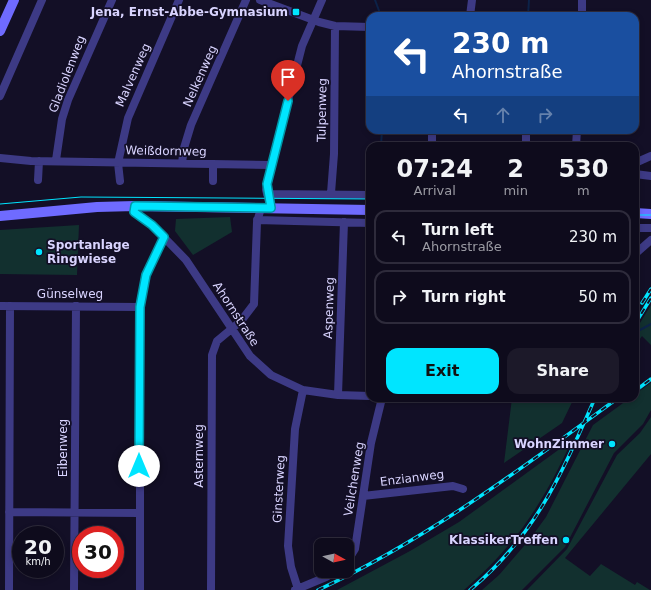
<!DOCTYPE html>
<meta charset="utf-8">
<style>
:root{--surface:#0e0b1c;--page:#1c1929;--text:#f1f3f6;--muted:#9b9ba3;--line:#2e2b3b;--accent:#00e5ff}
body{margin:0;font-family:"DejaVu Sans",sans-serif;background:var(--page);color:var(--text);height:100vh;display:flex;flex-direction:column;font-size:15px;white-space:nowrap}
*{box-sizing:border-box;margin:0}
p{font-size:13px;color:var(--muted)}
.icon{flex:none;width:22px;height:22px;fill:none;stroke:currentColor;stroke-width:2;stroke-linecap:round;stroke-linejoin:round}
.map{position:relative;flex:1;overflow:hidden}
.panel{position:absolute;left:366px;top:142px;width:273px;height:260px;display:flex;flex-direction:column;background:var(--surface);border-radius:12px;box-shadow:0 2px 6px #0003,0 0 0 1px var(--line)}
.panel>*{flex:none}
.top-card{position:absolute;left:366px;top:12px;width:273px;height:122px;border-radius:12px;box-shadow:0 2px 6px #0003,0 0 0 1px var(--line);background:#1a4fa0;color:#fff;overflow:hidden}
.needle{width:26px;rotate:98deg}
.fabs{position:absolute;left:314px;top:538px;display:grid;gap:8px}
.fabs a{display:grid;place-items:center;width:40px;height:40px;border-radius:8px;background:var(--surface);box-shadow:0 2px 6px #0003,0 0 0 1px var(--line);font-size:20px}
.speed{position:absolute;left:12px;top:526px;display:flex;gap:8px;font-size:20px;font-weight:700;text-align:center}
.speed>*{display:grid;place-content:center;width:52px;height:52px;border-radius:50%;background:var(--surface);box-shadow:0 2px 6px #0003,0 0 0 1px var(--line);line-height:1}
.speed small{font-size:10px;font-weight:400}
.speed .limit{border:6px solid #d22;background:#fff;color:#111}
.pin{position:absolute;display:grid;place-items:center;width:34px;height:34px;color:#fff;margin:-41px -17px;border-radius:50% 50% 50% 0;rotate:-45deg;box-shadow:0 0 4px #0007}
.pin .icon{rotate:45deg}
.me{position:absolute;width:44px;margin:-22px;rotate:0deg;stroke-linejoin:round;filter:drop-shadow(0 0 3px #0008)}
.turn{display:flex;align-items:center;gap:14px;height:84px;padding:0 20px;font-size:18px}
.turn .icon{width:52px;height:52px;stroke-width:2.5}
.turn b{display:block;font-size:28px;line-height:34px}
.lanes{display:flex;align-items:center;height:38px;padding:0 20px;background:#0003;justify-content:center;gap:20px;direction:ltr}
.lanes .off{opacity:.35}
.eta{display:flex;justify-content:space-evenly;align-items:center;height:68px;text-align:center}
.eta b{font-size:24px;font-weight:700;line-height:28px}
.cta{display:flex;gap:8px;margin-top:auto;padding:8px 20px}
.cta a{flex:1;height:46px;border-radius:12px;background:var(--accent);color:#111;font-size:16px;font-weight:700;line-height:46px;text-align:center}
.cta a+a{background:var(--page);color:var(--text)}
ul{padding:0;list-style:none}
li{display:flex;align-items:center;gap:12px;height:54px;margin:0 8px 6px;padding:0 12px;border:2px solid var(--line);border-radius:12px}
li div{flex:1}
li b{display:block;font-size:15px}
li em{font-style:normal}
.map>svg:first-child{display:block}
</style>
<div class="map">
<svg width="651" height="590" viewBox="0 0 651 590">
<rect width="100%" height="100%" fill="#130f26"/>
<path fill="#12302f" d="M230 217 232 232 193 255 175 231 176 219Z
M79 225 77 275 0 274V230Z
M651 305V345L642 336 635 346V331Z
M651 383V410L643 424 614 453 565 547 522 590H482L499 575 530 539 546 517 593 425 630 398H635V394Z
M512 398H574L562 423 504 463Z
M651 417V454L565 558 590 576 601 564 635 585 637 582 650 590H527L567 549 617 455 640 433Z
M572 440C543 503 517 544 464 590H337L410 551 459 522Z"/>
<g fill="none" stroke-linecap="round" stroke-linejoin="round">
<path stroke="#0c2248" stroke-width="2" d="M375 0 381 16
M528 16 529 0
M381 146 382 130
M635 327 640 330 651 324"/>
<path stroke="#3d3a85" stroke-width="8" d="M260 0 319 22 335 26 370 27
M470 16 472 0
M582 16V0
M0 96 42 0
M432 130V146
M526 146V130
M576 146 577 130
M0 158 31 161 271 165
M56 160 62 119 68 100 112 0
M182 163 184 148 191 125 246 0
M635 163 651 156
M213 164V181
M635 174 651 176
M38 180 39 161
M120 181 118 163 128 118 179 0
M331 193 334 154 335 26
M267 194 370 195
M135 206 134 212 152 225 186 260 250 356 271 375 303 390 338 395 370 396
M271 208 266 190 273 159 302 46 322 0
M257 220 370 223
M635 228H651
M635 254 651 240
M0 306 140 307
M338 395 344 222
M363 496 453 486 463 489
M9 512 139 513
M347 562 355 549 371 443 382 398
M298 589 291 567 288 546 295 429 303 390
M9 590 10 306
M74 590 76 306
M140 590V307L146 275 164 237
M211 590 212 355 217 341 241 321 254 304 257 222 261 208
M295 590 326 577 336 571"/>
<path stroke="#6f6bff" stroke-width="10" d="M0 31 14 0
M635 213 651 214
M0 216 97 207 135 206 370 210"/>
<path stroke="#00e5ff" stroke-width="1" d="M0 204 81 197 370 199
M635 215H651"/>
<defs>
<path id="rail" d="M642 303 651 289
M635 324 651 298
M635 391 651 379
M318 590C426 540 522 468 618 398
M470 590C536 535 561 475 595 398"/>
</defs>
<use href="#rail" stroke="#00e5ff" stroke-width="3.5"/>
<use href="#rail" stroke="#130f26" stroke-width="2" stroke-dasharray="6" stroke-linecap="butt"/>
</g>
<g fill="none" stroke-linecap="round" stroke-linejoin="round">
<defs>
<path id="route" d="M139 466 140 307 146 275 164 237 152 225 134 212 135 206 271 208 267 184 288 101"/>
</defs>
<use href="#route" stroke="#0095a6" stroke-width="10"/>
<use href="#route" stroke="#00e5ff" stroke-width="7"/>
</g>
<g fill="#00e5ff" stroke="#130f26" stroke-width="1.5">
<rect x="292" y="8" width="8" height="8" rx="2"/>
<circle cx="39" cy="252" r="4"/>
<circle cx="612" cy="444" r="4"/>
<circle cx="566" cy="540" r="4"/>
</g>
<g text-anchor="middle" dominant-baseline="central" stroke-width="3.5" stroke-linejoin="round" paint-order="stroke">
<g font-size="12" font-weight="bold" fill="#d9d4ff" stroke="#130f26" text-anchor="end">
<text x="288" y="12">Jena, Ernst-Abbe-Gymnasium</text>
<text x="47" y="245" text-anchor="start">Sportanlage<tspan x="47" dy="14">Ringwiese</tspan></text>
<text x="604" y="444">WohnZimmer</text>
<text x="558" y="540">KlassikerTreffen</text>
</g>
<g font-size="12" fill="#d9d4ff" stroke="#130f26">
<text transform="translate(67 74) rotate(-69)">Gladiolenweg</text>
<text transform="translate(133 75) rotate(-66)">Malvenweg</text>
<text transform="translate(200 76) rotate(-66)">Nelkenweg</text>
<text transform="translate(322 110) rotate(-89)">Tulpenweg</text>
<text transform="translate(166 151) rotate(1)">Weißdornweg</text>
<text x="70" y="294">Günselweg</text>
<text transform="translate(329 308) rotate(-88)">Aspenweg</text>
<text transform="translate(236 314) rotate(57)">Ahornstraße</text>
<text transform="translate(63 448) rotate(-90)">Eibenweg</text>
<text transform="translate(199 456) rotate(-90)">Asternweg</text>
<text transform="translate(412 478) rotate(-7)">Enzianweg</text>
<text transform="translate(354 479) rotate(-81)">Veilchenweg</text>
<text transform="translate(279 489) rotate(-87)">Ginsterweg</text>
</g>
</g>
</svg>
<div class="fabs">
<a><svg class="needle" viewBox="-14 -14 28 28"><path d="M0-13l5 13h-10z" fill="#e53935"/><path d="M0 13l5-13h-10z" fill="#9b9ba3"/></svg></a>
</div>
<div class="speed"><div>20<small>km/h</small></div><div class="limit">30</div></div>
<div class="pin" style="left:288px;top:101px;background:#d93025"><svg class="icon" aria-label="arrive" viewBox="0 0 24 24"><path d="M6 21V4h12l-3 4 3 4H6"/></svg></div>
<svg class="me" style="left:139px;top:466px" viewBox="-20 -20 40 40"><circle r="19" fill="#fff"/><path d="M0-13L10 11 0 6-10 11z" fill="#00e5ff"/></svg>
<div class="top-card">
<div class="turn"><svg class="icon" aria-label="left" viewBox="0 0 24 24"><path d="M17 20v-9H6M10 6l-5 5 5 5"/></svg><div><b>230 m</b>Ahornstraße</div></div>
<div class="lanes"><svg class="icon" aria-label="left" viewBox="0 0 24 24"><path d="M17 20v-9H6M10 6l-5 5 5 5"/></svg><svg class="icon off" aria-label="ahead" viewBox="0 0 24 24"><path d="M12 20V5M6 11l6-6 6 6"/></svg><svg class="icon off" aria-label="right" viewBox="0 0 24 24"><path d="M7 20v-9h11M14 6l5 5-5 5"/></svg></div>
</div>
<section class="panel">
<div class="eta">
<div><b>07:24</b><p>Arrival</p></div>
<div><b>2</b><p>min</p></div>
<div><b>530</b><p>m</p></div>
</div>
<ul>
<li><svg class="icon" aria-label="left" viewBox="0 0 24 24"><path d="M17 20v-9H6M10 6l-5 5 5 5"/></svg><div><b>Turn left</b><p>Ahornstraße</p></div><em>230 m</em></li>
<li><svg class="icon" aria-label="right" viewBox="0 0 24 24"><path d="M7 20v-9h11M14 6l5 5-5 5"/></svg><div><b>Turn right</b></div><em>50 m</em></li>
</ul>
<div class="cta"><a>Exit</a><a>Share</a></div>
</section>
</div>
